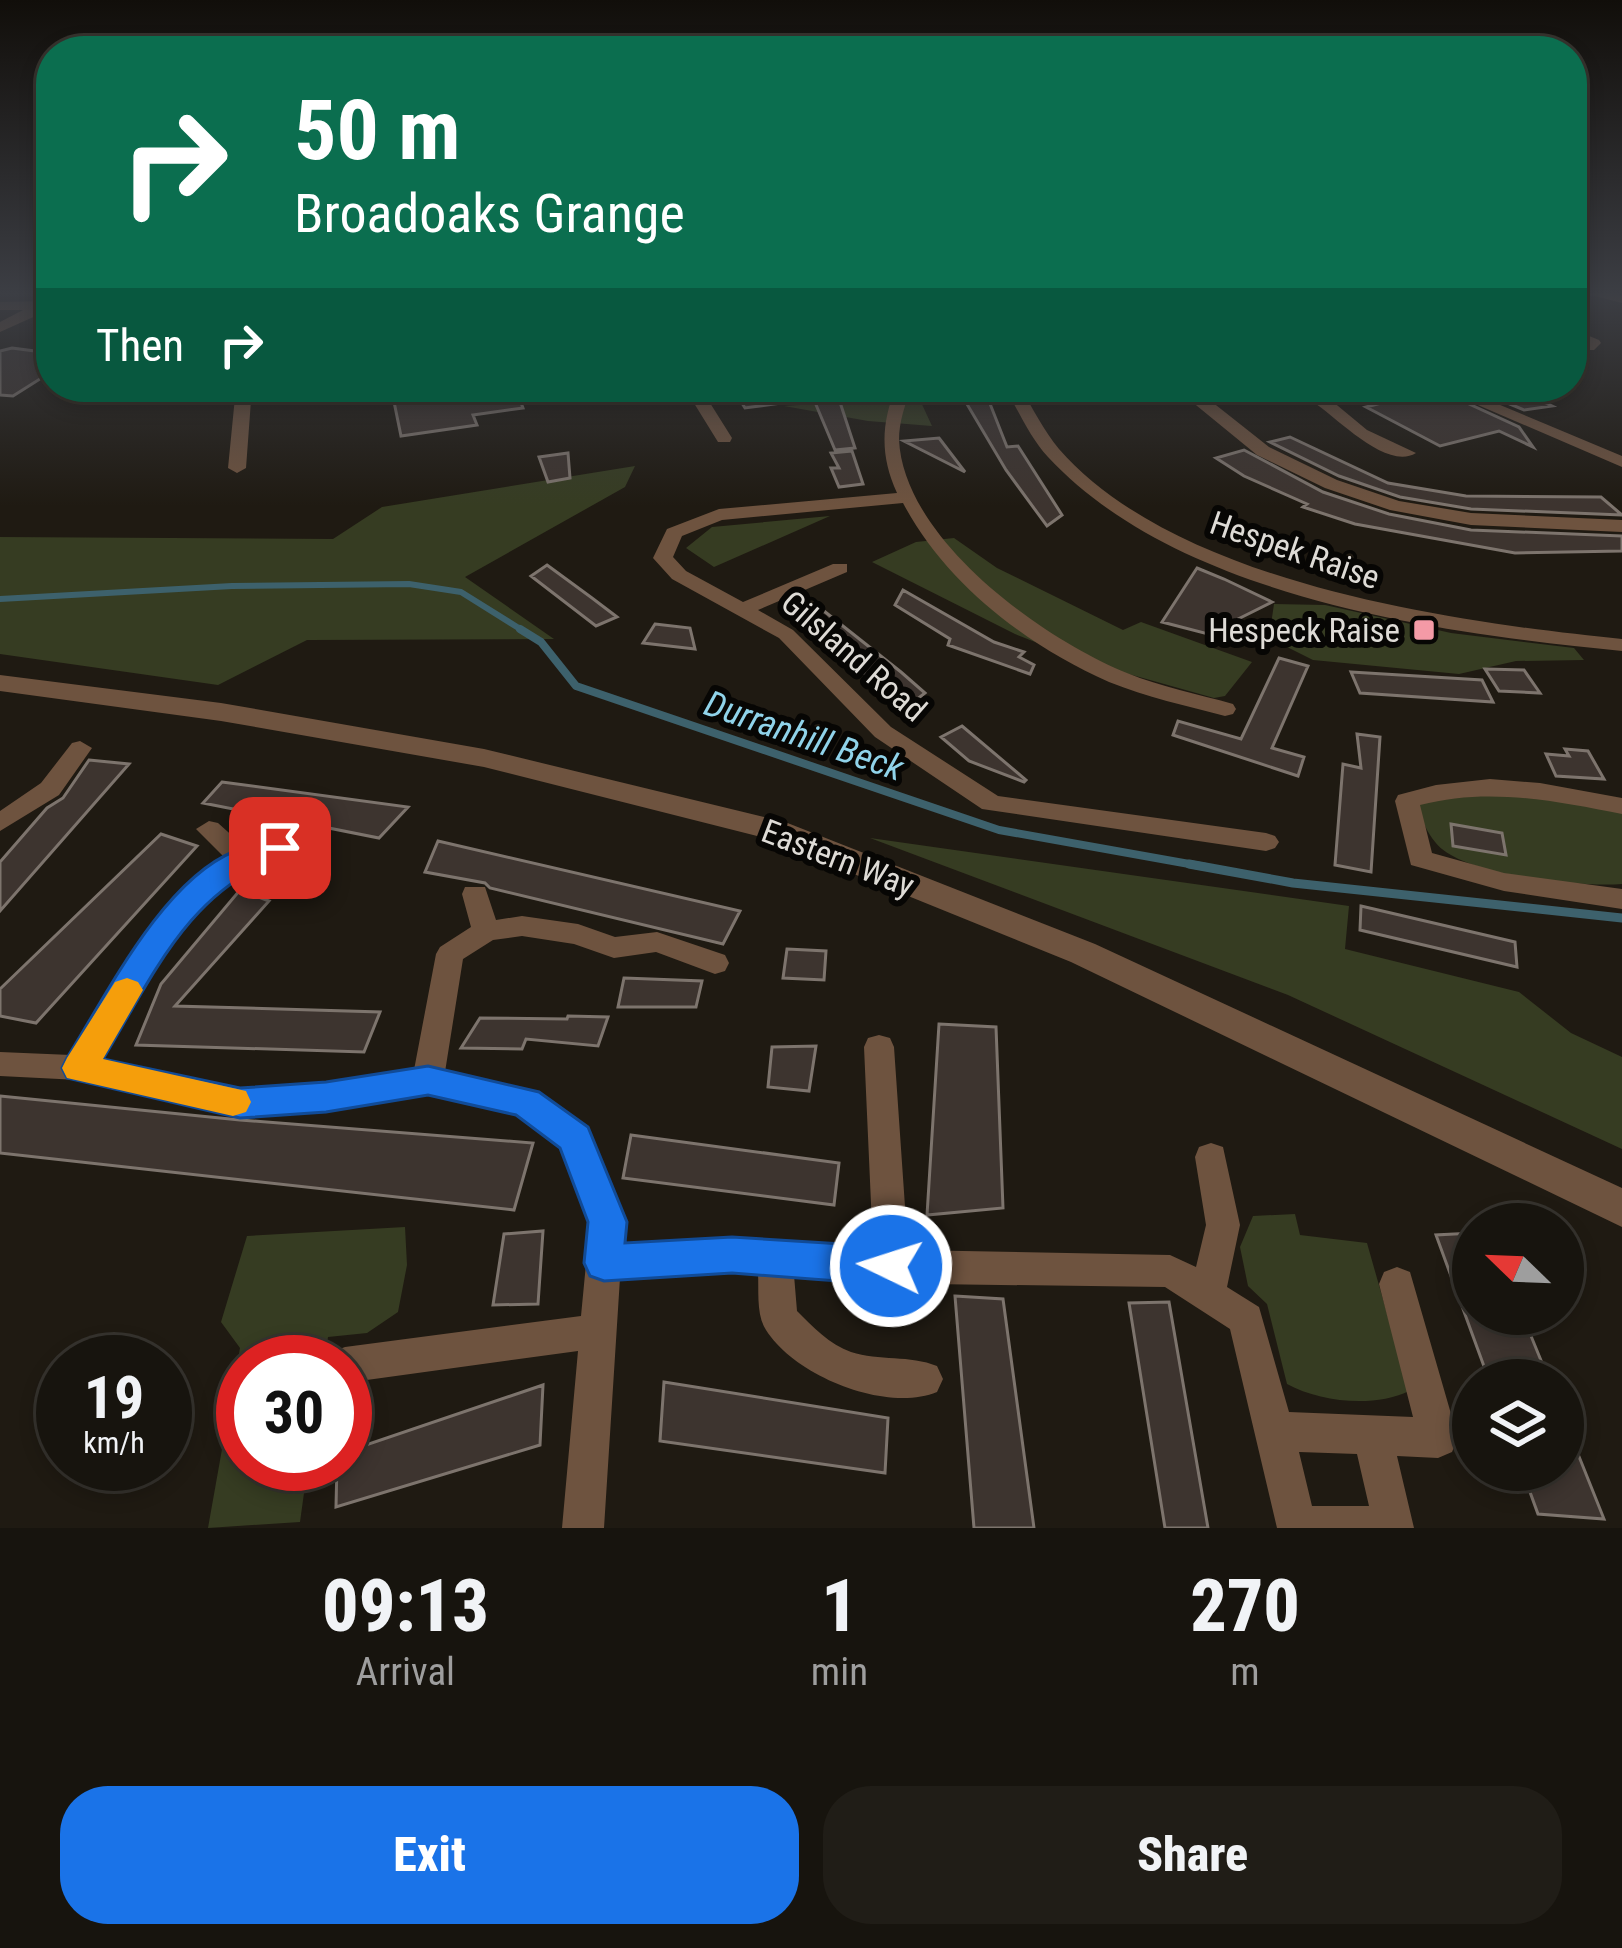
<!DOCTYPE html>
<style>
:root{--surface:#17140e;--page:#201d17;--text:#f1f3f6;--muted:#9e9e9e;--line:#36332e;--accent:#1a73e8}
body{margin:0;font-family:"Roboto Condensed",sans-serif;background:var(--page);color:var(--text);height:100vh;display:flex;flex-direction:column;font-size:45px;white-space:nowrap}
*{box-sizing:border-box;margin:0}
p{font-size:39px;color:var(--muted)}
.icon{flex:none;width:66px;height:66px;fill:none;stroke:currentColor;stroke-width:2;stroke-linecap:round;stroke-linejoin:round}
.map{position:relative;height:1528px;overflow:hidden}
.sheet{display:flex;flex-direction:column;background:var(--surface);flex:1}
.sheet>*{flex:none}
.top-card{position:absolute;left:36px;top:36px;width:1551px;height:366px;border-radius:48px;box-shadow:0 6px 18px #0003,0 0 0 3px var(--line);background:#0b6e4f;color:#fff;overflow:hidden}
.needle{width:78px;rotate:293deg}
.buttons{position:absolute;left:1452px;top:1203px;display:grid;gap:24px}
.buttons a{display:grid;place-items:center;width:132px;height:132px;border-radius:50%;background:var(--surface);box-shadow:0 6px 18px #0003,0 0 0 3px var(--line);font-size:60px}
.speed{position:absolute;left:36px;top:1335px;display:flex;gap:24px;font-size:60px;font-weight:700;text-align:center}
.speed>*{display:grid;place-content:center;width:156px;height:156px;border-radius:50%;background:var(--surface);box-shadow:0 6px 18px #0003,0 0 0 3px var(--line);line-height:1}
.speed small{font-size:30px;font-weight:400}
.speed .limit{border:18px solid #d22;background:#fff;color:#111}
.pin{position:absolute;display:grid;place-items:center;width:102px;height:102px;color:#fff;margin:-51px;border-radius:24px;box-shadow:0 6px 18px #0006}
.me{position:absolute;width:132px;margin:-66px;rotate:274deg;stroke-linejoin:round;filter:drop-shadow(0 0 9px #0008)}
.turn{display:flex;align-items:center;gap:42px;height:252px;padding:0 60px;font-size:54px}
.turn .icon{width:156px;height:156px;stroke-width:2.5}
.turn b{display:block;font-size:84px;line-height:102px}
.then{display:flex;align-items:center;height:114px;padding:0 60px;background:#0003;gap:24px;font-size:45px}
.eta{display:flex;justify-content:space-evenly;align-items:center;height:204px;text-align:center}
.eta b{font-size:72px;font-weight:800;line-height:84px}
.button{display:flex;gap:24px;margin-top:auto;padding:24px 60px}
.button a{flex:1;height:138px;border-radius:48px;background:var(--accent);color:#fff;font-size:48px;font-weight:800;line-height:138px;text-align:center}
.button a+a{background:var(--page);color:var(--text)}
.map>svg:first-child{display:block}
</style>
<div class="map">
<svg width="1622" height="1528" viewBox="0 0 1622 1528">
<rect width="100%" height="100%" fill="#1f1a12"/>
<path fill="#363c22" d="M855 387H914L932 426 868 421 784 406 863 401Z
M635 466 625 487 465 577 554 639 307 640 218 685 0 654V537L333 539 382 507Z
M830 516 714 567 686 548 712 527Z
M954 538 997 568 1123 630 1141 622 1252 662 1225 696 1214 698 1086 662 1015 634 872 562 916 542Z
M1274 604 1325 605 1451 633 1574 648 1584 660 1516 661 1459 674 1313 660 1269 638Z
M1502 788 1622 810V884C1579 887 1488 877 1451 855 1430 844 1422 821 1415 800Z
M870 838 1349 906 1345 949 1519 992 1571 1033 1622 1057V1149L1288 995Z
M1295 1214 1300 1235 1367 1243 1409 1391C1374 1408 1320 1402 1287 1384L1267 1304 1248 1286 1240 1247 1253 1216Z
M405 1227 407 1265 398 1312 367 1333 328 1337 324 1362H243V1464H308L300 1522 208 1528 240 1348 221 1322 247 1236Z"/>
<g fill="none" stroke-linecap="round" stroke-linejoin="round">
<path stroke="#3d616c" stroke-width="6" d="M0 599 232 586 409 584 461 592 525 632"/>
<path stroke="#3d616c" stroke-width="8" d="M520 629 541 642 576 686 999 830 1206 867"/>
<path stroke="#3d616c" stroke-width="9" d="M1189 864 1293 883 1622 918"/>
</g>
<path fill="#3d342f" stroke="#7d746d" stroke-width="3" d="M12 348 42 352 51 372 13 396 0 395V351Z
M391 387H419L422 401 516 389 523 408 473 415 477 425 401 436Z
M752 387H835L855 448 835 450 809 388 810 399 745 408 733 389Z
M1401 387H1432L1519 427 1533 447 1499 431 1440 446 1366 407 1416 394Z
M1469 387H1511L1552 406 1524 410Z
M985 391 1007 447 1018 446 1062 515 1047 526 1006 470 961 394Z
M1290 437 1388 483 1466 496 1601 497 1622 515 1471 509 1400 497 1339 476 1270 442Z
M939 438 965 472 904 441Z
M1244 450 1323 492 1389 514 1471 530 1622 536V551L1515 553 1355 524 1303 507 1307 504 1244 476 1216 458Z
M852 451 863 484 839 487 831 468H839L831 453Z
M568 453 570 478 548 482 539 457Z
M547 565 592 598 617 617 596 626 531 576Z
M1197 568 1224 579 1272 602 1208 634 1162 622Z
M903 590 994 642 1024 652 1019 657 1034 665 1030 674 948 645 950 639 895 605Z
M824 611 901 672 925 693 906 708 801 621Z
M655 624 690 628 695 649 643 643Z
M1279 658 1308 666 1272 748 1304 757 1298 776 1173 735 1178 721 1241 739Z
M1485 669 1524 670 1540 693 1499 691Z
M1351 672 1482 680 1493 702 1360 693Z
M962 726 1026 780 1024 782 969 761 941 737Z
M1357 734 1380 737 1371 872 1335 865 1343 764 1361 768Z
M1565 749 1588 751 1604 779 1556 776 1546 754 1569 756Z
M89 760 129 764 0 911V862L47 808 63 798Z
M222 782 408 807 379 838 203 803Z
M1451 824 1502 833 1506 855 1453 846Z
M161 834 197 846 36 1023 0 1016V989Z
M438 841 740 911 723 944 490 888 485 883 425 872Z
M240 890 269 901 175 1006 380 1012 364 1052 136 1045 161 984Z
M1361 906 1515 942 1517 967 1360 930Z
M787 949 826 951 824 980 783 978Z
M624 978 702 981 696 1007H618Z
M568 1016 608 1017 598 1046 526 1039 522 1049 461 1048 480 1018 567 1019Z
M939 1024 996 1027 1003 1208 927 1215Z
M816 1046 809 1091 768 1087 772 1047Z
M0 1096 240 1120 533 1143 514 1210 0 1153Z
M631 1135 839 1163 834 1205 623 1178Z
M543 1231 538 1304 493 1305 504 1234Z
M1473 1233V1314H1522L1549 1380H1489L1436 1235Z
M955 1296 1003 1299 1034 1528H974Z
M1169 1302 1208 1528H1165L1129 1303Z
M664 1382 888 1418 885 1473 660 1441Z
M543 1385 540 1445 336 1507 337 1464H345V1452Z
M1563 1419H1564L1604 1519 1538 1514 1522 1470H1563Z"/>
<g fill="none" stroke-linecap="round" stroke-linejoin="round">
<path fill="#6e533f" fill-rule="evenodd" d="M1589 292 1622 295V303L1591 295Z
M51 301V309L0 332V322L23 310H0V302Z
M1572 329 1599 340 1601 343 1594 350H1584V344L1572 338Z
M236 387H252L246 468 237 473 228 468Z
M684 387H700L732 438 730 442H718Z
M896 387H912C905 404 899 422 899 440 904 540 1043 639 1127 673 1161 687 1198 694 1233 704L1236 709 1233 714 1225 716C1187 706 1146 697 1109 682 1027 646 945 583 903 503L722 520 682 536 673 557 686 571 743 602 833 564H847V572L758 610 793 630 891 727 998 796 1266 833 1275 836 1279 842 1275 848 1266 851 982 809 875 737 779 638 672 579 653 558 667 529 719 509 897 493C880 456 881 424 896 387Z
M1004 387H1020C1032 407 1044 431 1059 449 1177 584 1453 622 1622 639V651C1439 633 1179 598 1048 457 1030 438 1018 409 1004 387Z
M1108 387H1154L1202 394 1269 447 1337 480 1399 501 1471 513 1622 520V532L1471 525 1390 510 1325 488 1257 455 1191 401 1116 392Z
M1287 387C1302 387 1316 394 1329 392 1347 390 1363 387 1382 387L1332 401 1367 430 1416 453C1386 471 1337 417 1313 402 1304 396 1295 393 1287 387Z
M1436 387H1457L1622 456V467Z
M80 741 92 748 59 795 0 831V811L41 783 72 743Z
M1490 779 1540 783 1622 798V814C1554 801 1489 787 1420 805L1432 853 1504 873 1622 889V909L1504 891 1411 865 1395 801 1398 795 1436 785Z
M209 821 218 823 246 848 317 828 330 837 326 843C303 850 276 854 254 864 178 900 140 991 100 1060L240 1090 325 1084 414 1070 436 954 440 947 471 927 462 894 465 887H485L496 920 522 916 578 924 615 937 657 932 725 955 729 963 725 971 715 974 656 952 614 958 574 944 522 936 493 940 463 959 445 1072 537 1094 585 1128 624 1222 623 1246 732 1239 873 1248 864 1047 868 1038 879 1035 890 1038 894 1047 908 1250 1170 1255 1196 1267 1206 1225 1195 1157 1199 1147 1211 1143 1223 1147 1240 1225 1227 1287 1259 1307 1289 1412 1413 1417 1379 1284 1384 1272 1397 1267 1410 1272 1458 1438 1452 1452 1438 1458 1397 1456 1414 1528H1277L1230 1329 1165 1287 929 1284 794 1275 797 1311C812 1326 830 1345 851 1352 879 1361 910 1355 937 1366L943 1379 937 1392C886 1413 795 1376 766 1330 756 1315 759 1290 758 1273L620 1278 604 1528H562L578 1351 345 1383V1362H328L332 1352 345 1347 581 1316 590 1222 561 1147 517 1114 428 1094 325 1110 240 1116 79 1080 0 1076V1052L71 1055C113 987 152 899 225 858L196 829ZM1299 1452 1357 1454 1369 1506H1312Z"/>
<path fill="#6e533f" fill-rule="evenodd" d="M0 675 221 703 484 749 785 822 1095 944 1622 1188V1227L1071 962 765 838 484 767 221 721 0 691Z"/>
</g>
<linearGradient id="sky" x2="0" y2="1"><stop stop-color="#110e0a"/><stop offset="0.58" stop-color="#3c3e44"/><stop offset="1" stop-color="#3c3e44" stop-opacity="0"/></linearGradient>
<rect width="1622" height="506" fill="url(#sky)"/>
<path fill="#1a73e8" stroke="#114b97" stroke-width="3" d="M280 838 290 841 294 848 290 855C191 884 153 976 103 1059L240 1088 326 1082 428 1066 539 1092 588 1127 627 1222 625 1243 732 1237 891 1247 905 1253 911 1266 905 1279 891 1285 732 1273 604 1281 590 1276 584 1263 588 1222 560 1148 516 1115 428 1095 326 1112 240 1118 67 1078 62 1068 67 1058C107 994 163 880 235 851 249 845 265 842 280 838Z"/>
<path fill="#f59e0b" d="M127 978 138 982 143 990 103 1059 246 1091 251 1102 246 1112 233 1116 67 1078 62 1068 67 1058 115 982Z"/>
<rect fill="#f49aa6" stroke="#070604" stroke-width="4.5" x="1412" y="618" width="24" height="24" rx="6"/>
<g text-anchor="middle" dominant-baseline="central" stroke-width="12" stroke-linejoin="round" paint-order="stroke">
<g font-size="33" fill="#dedbd6" stroke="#070604">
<text transform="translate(1295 550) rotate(19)">Hespek Raise</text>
<text transform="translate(854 656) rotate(41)">Gilsland Road</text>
<text transform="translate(838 858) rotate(21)">Eastern Way</text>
</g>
<g font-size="33" fill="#dedbd6" stroke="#070604" text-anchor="end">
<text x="1400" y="630">Hespeck Raise</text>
</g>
<g font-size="36" font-style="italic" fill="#90d3ea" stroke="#070604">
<text transform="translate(804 736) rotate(19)">Durranhill Beck</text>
</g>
</g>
</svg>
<div class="buttons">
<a><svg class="needle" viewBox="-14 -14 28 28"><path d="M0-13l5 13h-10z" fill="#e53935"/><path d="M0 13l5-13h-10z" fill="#9e9e9e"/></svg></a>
<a><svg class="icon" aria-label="layers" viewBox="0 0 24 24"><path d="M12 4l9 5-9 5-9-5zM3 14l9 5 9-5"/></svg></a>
</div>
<div class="speed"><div>19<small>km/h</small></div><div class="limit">30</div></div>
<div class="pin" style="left:280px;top:848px;background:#d93025"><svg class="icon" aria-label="arrive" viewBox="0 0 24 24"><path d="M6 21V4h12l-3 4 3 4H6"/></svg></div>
<svg class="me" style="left:891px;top:1266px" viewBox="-20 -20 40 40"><circle r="17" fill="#1a73e8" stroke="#fff" stroke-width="3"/><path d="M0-11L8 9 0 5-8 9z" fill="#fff"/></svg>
<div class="top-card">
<div class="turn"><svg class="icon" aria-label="right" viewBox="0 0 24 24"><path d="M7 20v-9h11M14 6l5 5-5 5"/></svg><div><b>50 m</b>Broadoaks Grange</div></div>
<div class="then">Then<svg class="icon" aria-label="right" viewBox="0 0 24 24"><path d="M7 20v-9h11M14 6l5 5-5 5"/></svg></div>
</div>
</div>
<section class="sheet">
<div class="eta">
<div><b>09:13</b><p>Arrival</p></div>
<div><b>1</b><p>min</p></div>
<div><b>270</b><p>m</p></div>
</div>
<div class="button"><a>Exit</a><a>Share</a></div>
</section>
